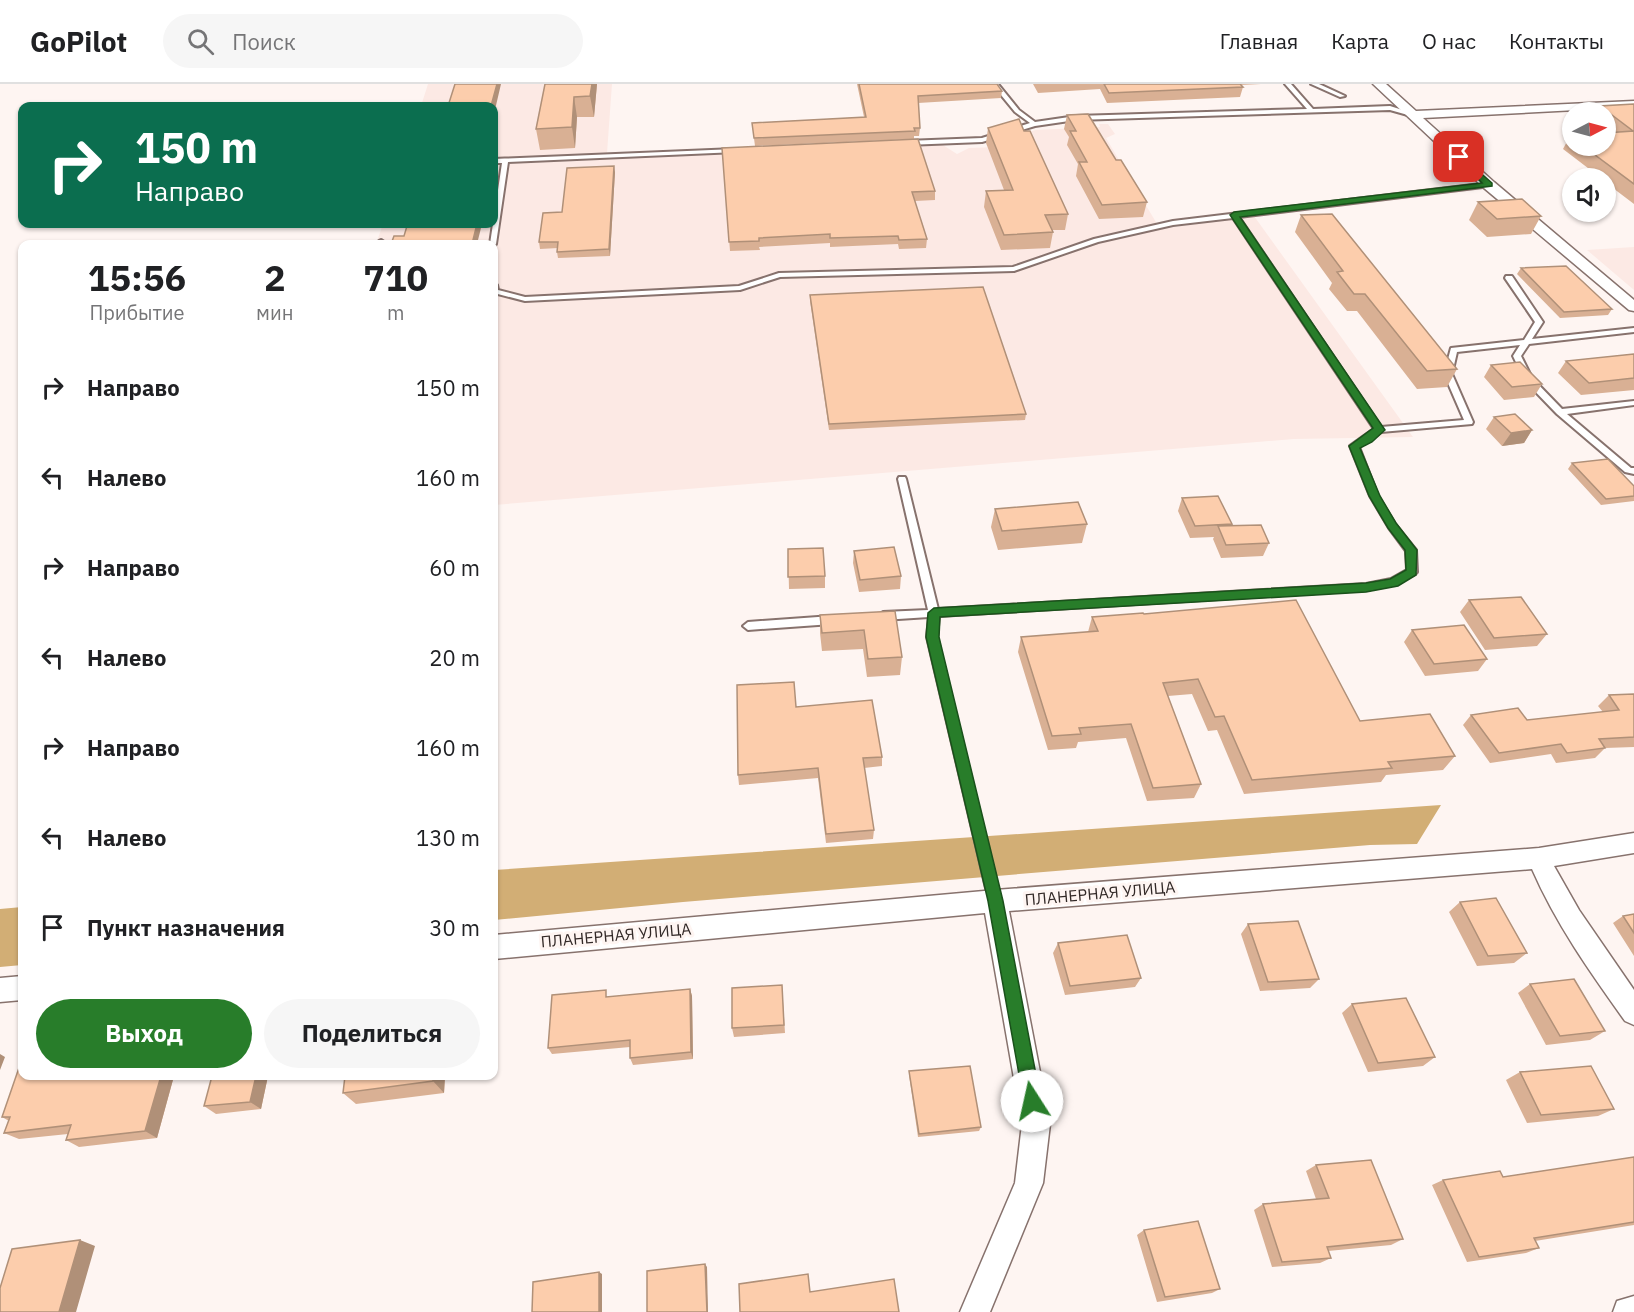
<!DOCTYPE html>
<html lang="ru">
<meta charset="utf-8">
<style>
:root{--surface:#fff;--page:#f6f6f6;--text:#202124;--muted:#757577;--line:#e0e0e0;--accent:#287d2a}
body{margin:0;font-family:"IBM Plex Sans",sans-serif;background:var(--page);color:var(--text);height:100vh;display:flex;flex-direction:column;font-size:22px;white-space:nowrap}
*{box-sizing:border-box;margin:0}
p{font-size:20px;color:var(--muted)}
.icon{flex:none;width:33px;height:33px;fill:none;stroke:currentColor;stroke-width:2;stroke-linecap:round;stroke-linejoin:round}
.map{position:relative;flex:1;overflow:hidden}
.panel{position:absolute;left:18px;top:156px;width:480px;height:840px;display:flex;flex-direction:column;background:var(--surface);border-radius:12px;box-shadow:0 2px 4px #0004}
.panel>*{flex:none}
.guide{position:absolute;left:18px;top:18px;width:480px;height:126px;border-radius:12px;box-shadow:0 2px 4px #0004;background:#0b6e4f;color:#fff;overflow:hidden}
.needle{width:39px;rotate:84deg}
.tools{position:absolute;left:1562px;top:18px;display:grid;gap:12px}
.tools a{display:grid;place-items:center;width:54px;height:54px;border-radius:50%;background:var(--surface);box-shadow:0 2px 4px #0004;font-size:30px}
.pin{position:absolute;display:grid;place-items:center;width:51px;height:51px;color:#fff;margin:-26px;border-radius:12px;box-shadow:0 3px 9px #0006}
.me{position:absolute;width:66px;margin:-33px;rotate:350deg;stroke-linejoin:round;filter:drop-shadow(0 0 4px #0008)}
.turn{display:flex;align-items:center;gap:21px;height:126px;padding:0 18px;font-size:27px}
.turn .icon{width:78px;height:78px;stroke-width:2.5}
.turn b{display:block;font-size:42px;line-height:51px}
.eta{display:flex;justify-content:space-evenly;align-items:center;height:102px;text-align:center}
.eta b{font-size:36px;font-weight:700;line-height:42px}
.primary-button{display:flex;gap:12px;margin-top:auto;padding:12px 18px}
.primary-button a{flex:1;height:69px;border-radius:36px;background:var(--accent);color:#fff;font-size:24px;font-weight:700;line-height:69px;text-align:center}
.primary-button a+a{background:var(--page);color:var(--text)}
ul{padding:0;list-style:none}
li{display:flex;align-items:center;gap:18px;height:90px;padding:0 18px}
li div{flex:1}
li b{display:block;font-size:22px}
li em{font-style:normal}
header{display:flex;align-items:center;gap:36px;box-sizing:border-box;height:84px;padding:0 30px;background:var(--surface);border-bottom:2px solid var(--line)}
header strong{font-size:28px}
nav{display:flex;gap:33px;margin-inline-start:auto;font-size:21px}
.search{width:420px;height:54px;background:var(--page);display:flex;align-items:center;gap:15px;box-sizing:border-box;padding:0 21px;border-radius:33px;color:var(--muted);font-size:22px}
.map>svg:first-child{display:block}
</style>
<header>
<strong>GoPilot</strong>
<div class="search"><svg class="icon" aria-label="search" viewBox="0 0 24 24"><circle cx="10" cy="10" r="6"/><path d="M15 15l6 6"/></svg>Поиск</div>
<nav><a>Главная</a><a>Карта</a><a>О нас</a><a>Контакты</a></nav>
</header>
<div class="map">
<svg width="1634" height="1228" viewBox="0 0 1634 1228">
<rect width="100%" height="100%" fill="#fef5f2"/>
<path fill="#fce9e4" d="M428 0H612L607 69 935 56 957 70 969 64 1027 62 1022 50 1036 46 1100 43 1099 40H1108L1115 50 1106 54 1160 145 1254 132 1413 353 1294 355 494 421V160H376L383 140H494V22H421Z
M1634 163V206L1587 166Z"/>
<path fill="#d2ae75" d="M1441 721 1417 760 1370 761 683 818 494 836V786Z
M22 823V881L0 883V825Z"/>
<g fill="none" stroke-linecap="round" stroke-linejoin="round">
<defs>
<path id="service" d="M992 0H998L1019 26 1035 38 1076 32 1307 25 1285 0H1291L1313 25 1390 22 1418 31 1415 33 1390 26 1076 36 1035 42 982 58 906 61 903 59 906 57 982 54 1030 39 1015 28Z
M1311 0H1319L1345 12 1340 13Z
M735 65 738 67 737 68 508 78 496 160 494 162 490 160 502 79H494V75Z
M1489 99 1492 101 1491 102 1239 133 1381 343 1464 336 1444 290 1451 264 1524 256 1535 238 1505 194 1506 192H1512L1543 238 1532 255 1634 244V248L1529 260 1521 272 1532 294 1562 325 1634 317V321L1567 330 1631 384H1634V390L1625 388 1557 330 1525 297 1513 272 1520 261 1457 268 1452 290 1473 338 1472 340 1381 348 1359 363 1378 412 1395 440 1416 466 1417 488 1415 490 1396 500 1366 506 939 532 937 553 1001 817 999 821 995 823 991 821 989 817 927 553 929 533 883 536 878 532 883 528 928 526 898 395 899 393H905L906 395 938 525 1366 500 1391 495 1407 486 1406 467 1389 444 1370 412 1350 362 1374 345 1233 134 1173 141 1098 158 1014 187 780 193 740 206 525 217 494 209V201H497L498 206 525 213 739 202 779 189 1013 183 1094 155 1173 137Z
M381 156 384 158 383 160H377L379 157Z
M832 532 837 536 832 540 748 546 743 542 748 538Z"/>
<path id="minor" d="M1373 0H1386L1416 27 1634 17V23L1423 34 1494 98 1634 216V227L1629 226 1484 104Z
M1634 749V769L1554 782 1579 826 1634 906V941L1625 937C1590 888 1556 840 1532 785L1009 827 1050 1040 1043 1099 990 1228H960L1015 1099 1022 1040 985 829 494 875V851L995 806 1539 764Z
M22 892V916L0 918V894Z
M1634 1212V1228H1613L1617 1217Z"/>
</defs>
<use href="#service" stroke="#87726d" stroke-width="4"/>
<use href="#minor" stroke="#87726d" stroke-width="3"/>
<use href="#service" fill="#fff" fill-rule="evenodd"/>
<use href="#minor" fill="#fff" fill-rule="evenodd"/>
</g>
<path fill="#d9b094" d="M545 0H597L594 33H577L575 64 540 66 536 45Z
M857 0H997L1002 7 1001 14 918 19 920 44 919 52H914V55L755 62 752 39 864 33Z
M1033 0H1261L1240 1 1243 3 1240 13 1107 19 1100 5 1038 9Z
M1634 20V120L1605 98V94H1601L1563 65 1570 52H1572V62H1605L1611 48 1605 44V28H1597L1600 22Z
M1067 31 1116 76 1147 118 1143 133 1099 135 1076 92 1078 80 1067 61 1069 53 1064 45Z
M988 44 1024 47 1068 130 1065 146H1052L1053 148 1050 164 1001 166 984 123 986 107 1004 106 986 59Z
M722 64 935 107V116L915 117 927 155 926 164 899 165 898 160 830 163V159L759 163 760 166 730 167Z
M615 88 610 172 558 174 557 168 558 164 540 165 539 158 562 128Z
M1478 118 1541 132 1531 150 1487 153 1469 136Z
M1301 131 1457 285 1447 303 1417 305 1357 227H1347L1329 205 1332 199 1295 148Z
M1521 184 1612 225 1608 231 1560 234 1517 190Z
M810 211 1026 330 1025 336 829 346 810 217Z
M1634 270V306L1581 311 1558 289 1566 277Z
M1491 281 1542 300 1534 313 1504 316 1484 293Z
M1494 333 1532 346 1524 359 1502 362 1486 345Z
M1572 379 1634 402V417L1601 421 1568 385Z
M1182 414 1232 440 1231 442 1269 459 1263 472 1221 474 1213 455 1214 453 1190 454 1178 427Z
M995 425 1087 440 1082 459 998 466 991 443Z
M788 465 825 492V504L789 505Z
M854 467 901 492 900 505 859 508 853 479Z
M1469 516 1547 550 1537 562 1485 566 1460 528Z
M895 527 902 573 900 591 867 593 863 565 822 567 820 549V531Z
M1144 530 1360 637 1455 672 1443 686 1386 691 1381 698 1244 710 1217 646 1208 647 1192 610 1168 612 1201 700 1194 714 1147 717 1126 654 1078 658 1076 664 1048 666 1018 568 1021 553 1088 548 1092 533Z
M1412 546 1487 575 1478 587 1425 592 1404 558Z
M1634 610V663L1605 664 1595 674 1556 679 1551 670 1490 679 1463 641 1471 631 1527 636 1603 628 1598 622 1609 611Z
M796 623 882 673V682L864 684 874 746 873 755 826 759 818 694 739 701 738 691Z
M1460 818 1527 869 1514 879 1477 882 1449 828Z
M1634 830V872L1613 839 1623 832Z
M1248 840 1319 895 1310 904 1260 907 1241 850Z
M1058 859 1141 894 1135 903 1065 911 1053 869Z
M1530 900 1605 947 1590 956 1546 961 1518 909Z
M782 901 785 949 734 953 732 944Z
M690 905 692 912 693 975 633 981 630 974V963L552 970 548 964 609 913Z
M1352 920 1435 973 1423 982 1368 988 1342 929Z
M909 987 981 1043 979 1047 918 1053 909 991Z
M1520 988 1614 1025 1598 1032 1527 1039 1506 996Z
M22 992H174L157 1054 79 1063 66 1056 68 1050 19 1055 4 1049 9 1037 2 1033Z
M268 992 261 1025 216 1030 204 1022Z
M445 992 444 1009 356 1020 343 1009Z
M1634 1073V1141L1535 1157 1539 1164 1526 1169 1467 1178 1432 1101 1443 1096 1503 1093Z
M1316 1081 1403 1155 1391 1161 1328 1167 1331 1174 1320 1179 1272 1183 1254 1126 1263 1120 1316 1115 1306 1087Z
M1144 1146 1220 1205 1212 1209 1157 1218 1137 1151Z"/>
<path fill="#b09078" d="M497 0H501L494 30V22H491Z
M592 0H597L594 33 590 12Z
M574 13 577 33 575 64 572 43Z
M614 82 615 88 610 172 609 165Z
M477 140H482L477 160H472Z
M1532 346 1524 359 1502 362 1511 349Z
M690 905 692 912 693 975 691 968Z
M0 970 5 973 0 986Z
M161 992H174L157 1054 145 1047Z
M256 992H268L261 1025 250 1018Z
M433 992H445L444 1009 433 997Z
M80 1156 95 1162 76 1228H59Z
M705 1180 707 1183 708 1228H707Z
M599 1188 602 1190V1228H599Z"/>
<path fill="#fccdac" stroke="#b09078" stroke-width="1.5" d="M455 0H497L491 22H448Z
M545 0H592L590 12 574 13 572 43 536 45Z
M859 0H997L1002 7 918 12 920 44H914L915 47 754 54 752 39 866 33Z
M1104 0H1240L1243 3 1109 9Z
M1634 20V100L1583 62H1605V49L1633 47 1600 22Z
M1088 30 1116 76H1121L1147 118 1102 121 1079 78H1087L1070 47H1076L1067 31Z
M1019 35 1024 47H1030L1068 130 1045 131 1053 148 1004 151 986 107 1013 106 988 44Z
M918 55 935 107 912 108 927 155 899 156 898 152 830 154V150L759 154V157L729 158 722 64Z
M614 82 609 165 557 168 558 158H539L543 129 562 128 567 84Z
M1522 115 1541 132 1497 135 1478 118Z
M1332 130 1457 285 1427 287 1365 210H1354L1337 188 1343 187 1301 131Z
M420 140H477L472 160H391L394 152H404L407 142H419Z
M1566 182 1612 225 1564 228 1521 184Z
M983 203 1026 330 829 340 810 211Z
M1634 270V294L1589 299 1566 277Z
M1520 278 1542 300 1512 303 1491 281Z
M1515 330 1532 346 1511 349 1494 333Z
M1608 375 1634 402V412L1606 415 1572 379Z
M1218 412 1232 440 1195 442 1182 414Z
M1078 418 1087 440 1002 447 995 425Z
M1261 441 1269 459 1226 461 1218 442Z
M894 463 901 492 860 496 854 467Z
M823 464 825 492 788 493V465Z
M1521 513 1547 550 1494 554 1469 516Z
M1296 516 1360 637 1430 630 1455 672 1388 678 1392 684 1252 696 1224 632 1215 633 1198 595 1163 599 1201 700 1153 704 1131 640 1079 644 1081 650 1052 652 1021 553 1098 547 1092 533 1143 529 1144 530Z
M895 527 902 573 868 575 864 546 822 549 820 531Z
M1464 541 1487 575 1434 580 1412 546Z
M794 598 796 623 872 616 882 673 863 674 874 746 826 750 818 684 738 691 737 601Z
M1634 610V653L1599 655 1605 664 1567 669 1561 660 1499 669 1471 631 1518 624 1527 636 1619 626 1609 611Z
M1496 814 1527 869 1488 872 1460 818Z
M1634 830V849L1623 832Z
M1298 837 1319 895 1268 898 1248 840Z
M1127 851 1141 894 1070 902 1058 859Z
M1574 895 1605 947 1560 952 1530 900Z
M782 901 784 941 732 944V904Z
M690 905 691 968 630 974V956L548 964 552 911 606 906V913Z
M1406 914 1435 973 1378 979 1352 920Z
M22 975V992H161L145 1047 66 1056 71 1041 4 1049 10 1033H2Z
M970 982 981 1043 919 1050 909 987Z
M1591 982 1614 1025 1541 1031 1520 988Z
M212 992H256L250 1018 204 1022Z
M345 992H433V997L343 1009Z
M1634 1073V1138L1534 1154 1539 1164 1479 1173 1443 1096 1500 1087 1503 1093Z
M1371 1076 1403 1155 1327 1163 1331 1174 1282 1178 1263 1120 1329 1114 1316 1081Z
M1198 1137 1220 1205 1165 1213 1144 1146Z
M80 1156 59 1228H0V1204L12 1165Z
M705 1180 707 1228H647V1187Z
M599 1188V1228H532L533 1198Z
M808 1190 810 1208 894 1195 899 1228H740L739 1200Z"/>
<path fill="#287d2a" stroke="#1a511b" stroke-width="1.5" d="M1459 70 1492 99V102L1240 133 1385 346 1372 358 1360 364 1380 412 1396 439 1417 466 1416 491 1398 502 1366 508 940 533 939 553 1003 817 1041 1017 1038 1024 1032 1026 1025 1024 988 817 926 553 928 529 934 524 1366 499 1390 495 1406 486 1405 466 1388 444 1369 412 1349 362 1373 344 1230 131 1234 128 1482 99 1456 74 1455 73Z"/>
<g text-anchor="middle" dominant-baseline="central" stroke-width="6" stroke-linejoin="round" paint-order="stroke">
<g font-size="16" fill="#322927" stroke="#fef5f2">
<text transform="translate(1100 809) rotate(-5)">ПЛАНЕРНАЯ УЛИЦА</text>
<text transform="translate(616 851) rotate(-5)">ПЛАНЕРНАЯ УЛИЦА</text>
</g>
</g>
</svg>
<div class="tools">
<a><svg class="needle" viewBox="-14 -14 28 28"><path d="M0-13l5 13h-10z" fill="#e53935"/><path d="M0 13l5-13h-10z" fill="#757577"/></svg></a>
<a><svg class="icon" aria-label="sound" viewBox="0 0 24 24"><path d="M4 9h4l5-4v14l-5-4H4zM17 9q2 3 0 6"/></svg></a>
</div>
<div class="pin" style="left:1459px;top:73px;background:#d93025"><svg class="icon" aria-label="arrive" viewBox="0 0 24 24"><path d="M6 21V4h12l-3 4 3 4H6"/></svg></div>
<svg class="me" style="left:1032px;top:1017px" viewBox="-20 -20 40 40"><circle r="19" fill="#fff"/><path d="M0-13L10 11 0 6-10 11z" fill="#287d2a"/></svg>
<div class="guide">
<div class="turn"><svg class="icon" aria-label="right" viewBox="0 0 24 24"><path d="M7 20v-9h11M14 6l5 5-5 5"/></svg><div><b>150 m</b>Направо</div></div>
</div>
<section class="panel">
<div class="eta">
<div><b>15:56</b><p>Прибытие</p></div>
<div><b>2</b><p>мин</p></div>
<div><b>710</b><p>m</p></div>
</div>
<ul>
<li><svg class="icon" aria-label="right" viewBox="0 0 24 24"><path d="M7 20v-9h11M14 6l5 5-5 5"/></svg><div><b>Направо</b></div><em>150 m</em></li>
<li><svg class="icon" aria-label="left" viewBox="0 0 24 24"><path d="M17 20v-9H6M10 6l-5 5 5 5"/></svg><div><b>Налево</b></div><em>160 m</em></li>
<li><svg class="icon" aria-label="right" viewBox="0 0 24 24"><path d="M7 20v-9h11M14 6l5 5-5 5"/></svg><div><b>Направо</b></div><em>60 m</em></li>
<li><svg class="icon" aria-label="left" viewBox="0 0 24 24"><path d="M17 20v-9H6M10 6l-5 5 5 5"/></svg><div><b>Налево</b></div><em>20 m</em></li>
<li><svg class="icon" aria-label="right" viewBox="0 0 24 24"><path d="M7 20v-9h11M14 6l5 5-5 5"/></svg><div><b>Направо</b></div><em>160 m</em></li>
<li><svg class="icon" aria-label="left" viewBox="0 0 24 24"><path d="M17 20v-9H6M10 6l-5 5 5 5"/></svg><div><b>Налево</b></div><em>130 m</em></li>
<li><svg class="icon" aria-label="arrive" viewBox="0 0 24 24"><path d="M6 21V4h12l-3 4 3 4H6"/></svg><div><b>Пункт назначения</b></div><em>30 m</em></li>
</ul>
<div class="primary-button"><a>Выход</a><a>Поделиться</a></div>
</section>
</div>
